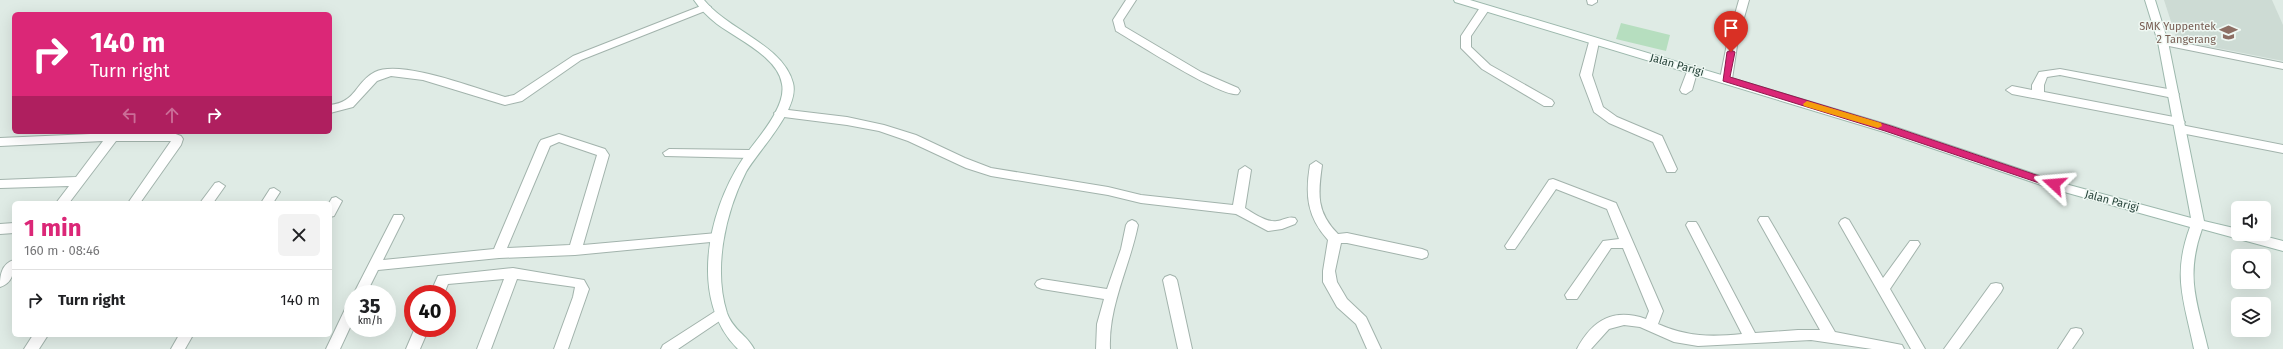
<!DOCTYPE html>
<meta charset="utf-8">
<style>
:root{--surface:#fff;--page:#f2f2f2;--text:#202124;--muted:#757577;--line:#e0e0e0;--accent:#db2777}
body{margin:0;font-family:"Fira Sans",sans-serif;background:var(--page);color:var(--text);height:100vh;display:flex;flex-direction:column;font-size:15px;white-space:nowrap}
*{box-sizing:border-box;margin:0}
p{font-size:13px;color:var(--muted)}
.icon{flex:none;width:22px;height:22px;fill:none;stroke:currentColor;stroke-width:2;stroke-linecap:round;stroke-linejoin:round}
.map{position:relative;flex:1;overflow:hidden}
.details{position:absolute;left:12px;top:201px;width:320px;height:136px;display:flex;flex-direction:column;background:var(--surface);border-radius:6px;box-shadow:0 4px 16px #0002}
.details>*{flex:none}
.top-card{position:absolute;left:12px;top:12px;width:320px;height:122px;border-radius:6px;box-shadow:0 4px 16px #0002;background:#db2777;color:#fff;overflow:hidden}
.buttons{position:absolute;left:2231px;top:201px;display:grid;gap:8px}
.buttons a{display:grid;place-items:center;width:40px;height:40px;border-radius:6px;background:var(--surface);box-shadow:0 4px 16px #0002;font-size:20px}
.speed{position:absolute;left:344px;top:285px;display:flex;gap:8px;font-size:20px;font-weight:700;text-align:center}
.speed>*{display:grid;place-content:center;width:52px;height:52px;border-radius:50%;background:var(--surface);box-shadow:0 4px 16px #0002;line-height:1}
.speed small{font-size:10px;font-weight:400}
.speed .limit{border:6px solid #d22;background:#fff;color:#111}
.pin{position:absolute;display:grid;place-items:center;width:34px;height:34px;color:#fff;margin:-41px -17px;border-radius:50% 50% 50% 0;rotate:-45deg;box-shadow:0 0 4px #0007}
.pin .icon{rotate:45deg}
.me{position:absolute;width:44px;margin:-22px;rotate:289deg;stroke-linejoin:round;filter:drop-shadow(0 0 3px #0008)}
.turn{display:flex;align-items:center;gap:14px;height:84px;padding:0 12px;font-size:18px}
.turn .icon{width:52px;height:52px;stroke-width:2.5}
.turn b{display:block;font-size:28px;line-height:34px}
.lanes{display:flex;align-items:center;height:38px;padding:0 12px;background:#0003;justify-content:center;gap:20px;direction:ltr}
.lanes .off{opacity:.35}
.round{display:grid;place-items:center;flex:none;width:42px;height:42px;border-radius:6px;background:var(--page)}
.summary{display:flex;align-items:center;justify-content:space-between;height:68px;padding:0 12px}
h1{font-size:24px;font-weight:700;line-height:30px;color:var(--accent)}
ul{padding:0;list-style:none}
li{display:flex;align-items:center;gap:12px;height:60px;padding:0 12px;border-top:1px solid var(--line)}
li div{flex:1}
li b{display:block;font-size:15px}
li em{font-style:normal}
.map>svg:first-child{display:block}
</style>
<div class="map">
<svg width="2283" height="349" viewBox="0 0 2283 349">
<rect width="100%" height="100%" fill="#dfebe5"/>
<path fill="#cddbd4" d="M2164 0H2272L2283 25V61L2177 40Z"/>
<path fill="#b6debf" d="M1621 23 1670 35 1666 51 1616 39Z"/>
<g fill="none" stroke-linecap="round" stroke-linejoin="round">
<defs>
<path id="street" d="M1126 0H1136L1123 20 1125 27 1201 72 1238 88 1240 91 1238 94C1222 98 1135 42 1116 31L1113 20Z
M1587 0H1597V2L1592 5 1588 4Z
M1739 0H1749L1738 39 1732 79 1726 83 1720 79 1728 39Z
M706 4 711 7 710 9 581 60 522 101 505 105 423 80 391 76 377 81 353 107 330 113V105C357 102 355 82 375 72 401 59 477 89 505 97L514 95 573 56Z
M1485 5 1490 8 1471 36V47L1490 65 1552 100 1554 103 1552 106H1544L1482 69 1461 48V36L1481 6Z
M1594 39 1599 42 1592 75 1603 107 1617 117 1662 136 1677 169 1675 172H1667L1653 142 1609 123 1594 112 1580 75 1589 42Z
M2163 39 2283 63V69L2159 44 2158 42Z
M1693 66 1698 69 1692 90 1686 94 1682 93 1680 90 1688 69Z
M2060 69 2173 90 2179 94 2173 98 2060 75 2047 77 2044 85V92L2179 118 2185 122 2181 125 2283 145V153L2181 133 2175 129 2179 126 2012 94 2006 90 2012 86 2032 90V85L2039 72Z
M780 109 847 117 884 125 916 135 965 158 991 168 1108 187 1141 195 1233 205 1239 170 1245 166 1251 170 1245 208C1253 213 1267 223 1277 221 1284 220 1288 216 1295 218L1297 221 1295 224 1282 229 1268 231 1236 214 1141 203 1108 195 991 176 966 168 908 141 879 131 847 125 776 116 774 113Z
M113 133H173L181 136 183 139 181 145 140 203H128L171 141H116L69 203H56L69 186 0 188V180L76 177 103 141 0 146V138Z
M559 134 605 149 609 155 583 245 717 233 721 235 723 238 721 241 575 255 499 258 378 270 366 294 353 295 394 215H402L404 218 383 260 494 249 539 143 541 140ZM559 142 597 155 570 245 507 248 550 146Z
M669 149 750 150 756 154 750 158 665 156 663 153Z
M1316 161 1322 165C1318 194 1316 212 1338 234L1347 233 1422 249 1427 251 1428 254 1427 257 1422 259 1347 243H1341L1335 271 1337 282 1347 299 1366 317 1381 349H1367L1356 324 1337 307 1323 282V271L1328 240C1307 217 1305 195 1310 165Z
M1553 179 1616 203 1663 311 1658 324C1687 337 1711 337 1742 334L1686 225 1688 222H1696L1698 225 1755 333 1798 330H1820L1758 220 1760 217H1768L1835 332 1897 344 1902 345 1904 349H1872L1811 340 1698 346 1674 342 1640 327 1624 325 1609 329 1591 349H1577C1593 319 1614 308 1646 319L1649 311 1623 248H1611L1577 299H1567L1565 295 1603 241 1619 239 1607 209 1556 189 1515 249H1507L1505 246 1549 180Z
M219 182 225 186 213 203H200L215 183Z
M274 188 280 192 273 203H261L270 189Z
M336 197 342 201 334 216 330 217 329 203 332 198Z
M1845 218 1849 220 1883 278 1910 241H1918L1920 244 1890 289 1925 349H1911L1839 223 1841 220Z
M1132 220 1136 222 1138 225C1130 266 1108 306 1110 349H1096L1097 324 1104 299 1042 289 1037 287 1035 284 1037 281 1042 279 1107 289 1121 249 1126 225 1128 222Z
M14 223V233L0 234V224Z
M14 260C14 272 13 283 0 287 0 276 1 264 14 260Z
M513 268 584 280 589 289 568 349H554L573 297 575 287 517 279 491 349H477L504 279 448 284 444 294H430L438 276Z
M1170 275 1175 277 1177 280 1192 349H1178L1163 280 1165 277Z
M1996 283 2001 284 2003 288 2001 292 1959 349H1944L1991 284Z
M353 302V321L340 349H326L348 303Z
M719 309 724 310 726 314 724 318 678 349H661L663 345Z
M415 328H429L420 349H406Z
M2076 328 2081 329 2083 333 2072 349H2058L2071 329Z
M33 335H48L39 349H24Z
M179 335H193L185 349H171Z"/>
<path id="secondary" d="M694 0H704C728 30 783 45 793 83 800 109 758 151 746 172 725 213 713 269 727 313 733 330 747 335 754 349H738C689 301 707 213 742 160 754 142 787 108 782 84 778 57 737 39 717 24 708 17 700 9 694 0Z
M1454 0H1470L1892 126 2058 182 2191 218 2158 42 2145 0H2155L2168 42 2204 221 2238 229V234H2256L2283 241V251L2202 229C2185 277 2197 302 2208 349H2194C2184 300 2172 276 2190 227L2050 188 1884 132 1455 2Z"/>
</defs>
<use href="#street" stroke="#a2b3ac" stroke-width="2"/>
<use href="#secondary" stroke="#9db8ad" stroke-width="2"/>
<use href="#street" fill="#fff" fill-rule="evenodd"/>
<use href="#secondary" fill="#fff" fill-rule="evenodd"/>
</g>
<path fill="#db2777" stroke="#8e194d" d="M1731 50 1735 52 1730 77 1891 126 2057 182 2059 184 2057 187H2051L1885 131 1723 81 1727 52Z"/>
<path fill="#f59e0b" d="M1807 101 1881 123 1882 126 1878 128 1804 106 1803 104Z"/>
<defs>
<symbol id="school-bare" viewBox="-9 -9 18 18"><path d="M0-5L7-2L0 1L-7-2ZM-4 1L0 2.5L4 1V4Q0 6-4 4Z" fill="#8d6e63" stroke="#eff8f3" stroke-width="2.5" paint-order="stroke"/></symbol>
</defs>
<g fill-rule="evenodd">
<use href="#school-bare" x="2216" y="20" width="25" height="25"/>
</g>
<g text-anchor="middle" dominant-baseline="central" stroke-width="3" stroke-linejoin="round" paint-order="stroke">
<g font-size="11" fill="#785e54" stroke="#eff8f3" text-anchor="end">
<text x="2216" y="26">SMK Yuppentek<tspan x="2216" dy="13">2 Tangerang</tspan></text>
</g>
<g font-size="11" fill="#1f3c33" stroke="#eff8f3">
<text transform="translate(1677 65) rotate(16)">Jalan Parigi</text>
<text transform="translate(2112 201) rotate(15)">Jalan Parigi</text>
</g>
</g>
</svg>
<div class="buttons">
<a><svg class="icon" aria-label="sound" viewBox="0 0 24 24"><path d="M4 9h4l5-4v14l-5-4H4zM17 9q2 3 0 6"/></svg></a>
<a><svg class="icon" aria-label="search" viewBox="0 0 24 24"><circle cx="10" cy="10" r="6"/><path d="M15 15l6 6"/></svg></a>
<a><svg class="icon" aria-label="layers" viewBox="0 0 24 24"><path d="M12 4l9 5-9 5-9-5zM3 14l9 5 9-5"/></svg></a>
</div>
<div class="speed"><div>35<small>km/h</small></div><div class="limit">40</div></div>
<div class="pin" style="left:1731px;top:52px;background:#d93025"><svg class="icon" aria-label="arrive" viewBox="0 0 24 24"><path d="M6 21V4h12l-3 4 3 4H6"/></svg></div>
<svg class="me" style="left:2054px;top:184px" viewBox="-20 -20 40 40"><path d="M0-17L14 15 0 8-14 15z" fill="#db2777" stroke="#fff" stroke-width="4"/></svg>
<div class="top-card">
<div class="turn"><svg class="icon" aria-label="right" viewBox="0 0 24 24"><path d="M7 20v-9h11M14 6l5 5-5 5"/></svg><div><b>140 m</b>Turn right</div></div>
<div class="lanes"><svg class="icon off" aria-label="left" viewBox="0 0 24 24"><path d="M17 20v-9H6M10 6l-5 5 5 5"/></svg><svg class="icon off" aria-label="ahead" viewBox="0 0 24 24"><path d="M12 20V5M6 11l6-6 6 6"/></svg><svg class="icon" aria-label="right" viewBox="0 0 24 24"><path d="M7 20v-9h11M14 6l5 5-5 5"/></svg></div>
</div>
<section class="details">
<div class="summary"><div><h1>1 min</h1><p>160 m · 08:46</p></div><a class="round"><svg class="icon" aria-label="close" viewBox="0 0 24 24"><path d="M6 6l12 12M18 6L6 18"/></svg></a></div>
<ul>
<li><svg class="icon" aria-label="right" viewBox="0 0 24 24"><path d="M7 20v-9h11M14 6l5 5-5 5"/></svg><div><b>Turn right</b></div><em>140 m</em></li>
</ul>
</section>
</div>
